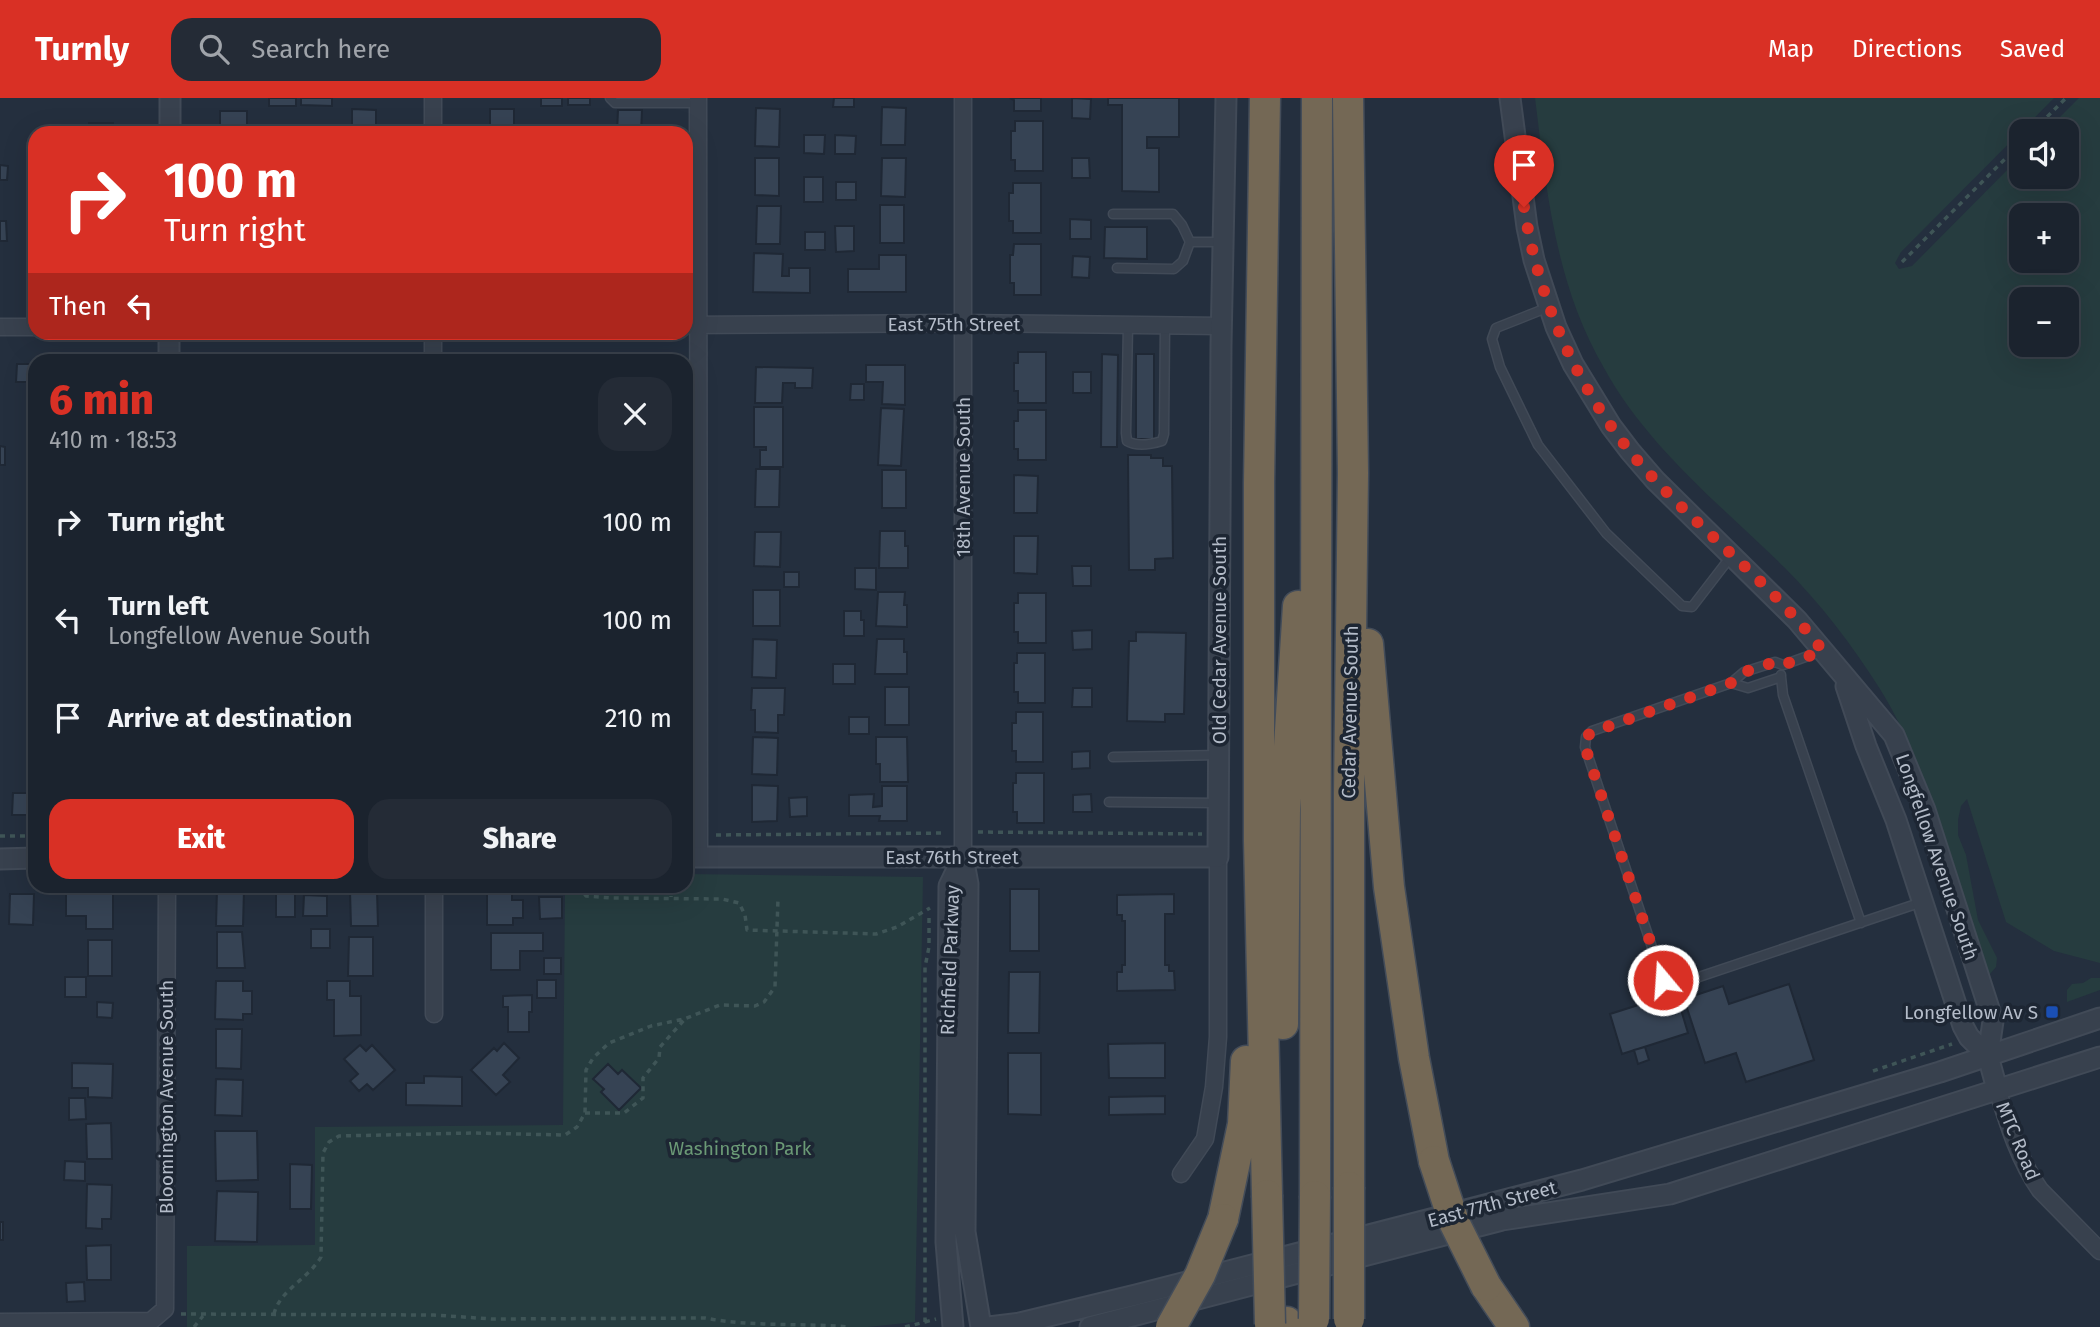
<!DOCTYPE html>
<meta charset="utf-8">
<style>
:root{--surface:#1b232e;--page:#242b36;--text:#f1f3f6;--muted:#a0a4aa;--line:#39404a;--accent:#d93025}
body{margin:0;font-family:"Fira Sans",sans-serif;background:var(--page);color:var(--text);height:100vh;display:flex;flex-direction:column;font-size:26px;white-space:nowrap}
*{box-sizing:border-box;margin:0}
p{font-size:23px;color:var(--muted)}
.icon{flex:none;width:38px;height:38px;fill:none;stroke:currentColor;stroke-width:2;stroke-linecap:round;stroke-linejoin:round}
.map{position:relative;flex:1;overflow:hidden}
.details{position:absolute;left:28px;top:256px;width:665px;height:539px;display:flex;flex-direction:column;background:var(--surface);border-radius:21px;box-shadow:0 7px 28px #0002,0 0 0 2px var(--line)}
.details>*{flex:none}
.top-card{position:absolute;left:28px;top:28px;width:665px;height:214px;border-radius:21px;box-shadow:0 7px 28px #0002,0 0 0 2px var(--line);background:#d93025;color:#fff;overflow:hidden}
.tools{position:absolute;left:2009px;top:21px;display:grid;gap:14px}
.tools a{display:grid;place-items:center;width:70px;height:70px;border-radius:14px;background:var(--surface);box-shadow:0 7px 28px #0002,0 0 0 2px var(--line);font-size:35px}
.pin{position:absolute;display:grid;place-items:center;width:60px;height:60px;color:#fff;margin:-72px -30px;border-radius:50% 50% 50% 0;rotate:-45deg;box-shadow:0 0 7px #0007}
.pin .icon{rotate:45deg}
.me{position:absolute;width:77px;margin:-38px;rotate:342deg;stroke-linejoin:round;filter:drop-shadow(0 0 5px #0008)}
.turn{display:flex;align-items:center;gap:24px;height:147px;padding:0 21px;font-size:32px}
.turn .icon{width:91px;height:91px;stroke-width:2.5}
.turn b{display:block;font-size:49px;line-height:60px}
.then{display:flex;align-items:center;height:66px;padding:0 21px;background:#0003;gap:14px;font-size:26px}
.round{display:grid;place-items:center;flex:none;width:74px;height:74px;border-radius:21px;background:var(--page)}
.headline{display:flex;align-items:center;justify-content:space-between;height:119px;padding:0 21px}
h1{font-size:42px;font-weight:800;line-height:52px;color:var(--accent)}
.primary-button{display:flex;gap:14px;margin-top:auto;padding:14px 21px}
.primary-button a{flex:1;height:80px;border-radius:21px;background:var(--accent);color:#fff;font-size:28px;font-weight:800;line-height:80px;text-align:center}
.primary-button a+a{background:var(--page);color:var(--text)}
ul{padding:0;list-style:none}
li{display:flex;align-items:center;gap:21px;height:98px;padding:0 21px}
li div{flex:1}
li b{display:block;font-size:26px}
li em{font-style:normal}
header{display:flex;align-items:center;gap:42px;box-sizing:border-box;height:98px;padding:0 35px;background:var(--accent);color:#fff}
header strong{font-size:33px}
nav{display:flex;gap:38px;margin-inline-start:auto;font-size:24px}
.search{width:490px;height:63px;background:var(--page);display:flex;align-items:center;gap:18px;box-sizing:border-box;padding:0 24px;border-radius:21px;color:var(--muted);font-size:26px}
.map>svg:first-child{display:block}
</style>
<header>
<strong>Turnly</strong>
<div class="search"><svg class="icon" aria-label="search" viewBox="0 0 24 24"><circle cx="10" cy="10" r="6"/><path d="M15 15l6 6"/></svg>Search here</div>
<nav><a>Map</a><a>Directions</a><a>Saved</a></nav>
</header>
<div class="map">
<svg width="2100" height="1229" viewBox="0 0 2100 1229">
<rect width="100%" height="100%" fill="#242f3e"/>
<path fill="#263c3f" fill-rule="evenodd" d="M1535 0H2054L1901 154 1895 165 1899 171 1912 168 2021 58V79H2067V33H2046L2079 0H2100V865L2054 853 2006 824 1967 701 1961 708 1958 722V737L1966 757 1978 822 1997 860 1996 869 1989 877C1974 832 1959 787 1943 742 1926 690 1909 637 1880 591 1853 548 1820 505 1785 470 1721 407 1648 350 1604 270 1555 185 1547 95 1535 0ZM2021 117H2067V163H2021ZM2021 201H2067V247H2021Z
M686 776 923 779 915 1224 868 1229H187V1148L315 1147V1029L563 1027 565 788H686Z
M2091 880H2100V892L2067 904V892L2072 886 2083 885Z"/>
<path fill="#364354" stroke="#1f2835" stroke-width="2" d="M269 0H296V8H269Z
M301 0H332V8L301 7Z
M541 0H562V8H541Z
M568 0H590V7H568Z
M834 0H854V9H833Z
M1010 0H1041V13H1014V2Z
M1072 0 1091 1 1090 21 1072 20Z
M1108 0H1179V39H1147V50H1159V94L1122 93V7H1108Z
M882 9 906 10 905 47H881Z
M756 10 780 11 779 49 755 48Z
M352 11 376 12V35H352Z
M490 11H514V35H490Z
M618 12H642L641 35H617Z
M220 13H247V32H260V35H220Z
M1015 23H1043V73H1015V62H1011V33H1015Z
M89 25H113V35H89Z
M297 31 298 35H278L277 32Z
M804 37H825L824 56 804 55Z
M835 37 856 38 855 56H835Z
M755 60H779V98L755 97Z
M882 60H906L905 99 881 98Z
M1072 60H1089L1090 80H1072Z
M0 67 8 68 7 82H0Z
M804 79H823V104H804Z
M836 84H856V102H836Z
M1013 85H1041V135H1013V123H1009V95H1013Z
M880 107H904V145H880Z
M757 108H781L780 146H756Z
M1070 121 1091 122V141H1070Z
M0 123H6L7 143H0Z
M835 128H854V153L836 154Z
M1105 129H1147V161L1104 160Z
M805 134H825V152H805Z
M1014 146H1041V197H1014V185H1010V157H1013Z
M754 155 783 156 782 178H789V170H810V195L753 194Z
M879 157H906V194H848V171H879Z
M1073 158 1090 159 1089 180 1072 179Z
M1018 254H1046V305H1018V293H1014V265H1018Z
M1102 256 1118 257 1117 349H1101Z
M1136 256H1154V341H1136Z
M17 266H32L31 284H16Z
M866 267H905V307L882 306 883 284H866Z
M756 269 813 270 812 290H795V285H783L782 305H755Z
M1073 274H1091V295H1073Z
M851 286H864V302H850Z
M754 309H783V369H760V352H766V349H754Z
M881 310 904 311 901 368 878 367Z
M1018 312H1046V362H1018V351H1014V323H1018Z
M0 348 5 349V367H0Z
M1128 357H1151V360H1163V368H1172L1173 460 1155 461V472H1129Z
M756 371H780L779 409H755Z
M882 372H906V410H882Z
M1014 377 1038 378 1037 415H1014Z
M880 433H905V448H908V470H879Z
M755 434H781L780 469 754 468Z
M1014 438H1038L1037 476 1014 475Z
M1072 468H1091V488H1073Z
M855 470H876V492L855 491Z
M784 474H799V489H784Z
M753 492H780V528H753Z
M878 494H905L904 507H907V529L876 528Z
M1018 495H1046V545H1018V534H1014V505H1018Z
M844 513H861V522H864V538H844Z
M1092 532V551L1073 552 1072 533Z
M1136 534 1186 535 1184 616H1165V624L1127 623 1129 543H1136Z
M753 541 777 542 776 580 752 579Z
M877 541H904V554H907V576H875Z
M1017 555H1045V605H1018V594H1014V565H1017Z
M833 566H855V586H833Z
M885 589H909V627H885Z
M752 590H785L784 617H778V635L755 634V612H751Z
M1073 590H1092V609H1072Z
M1016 614H1043V664H1016V653H1012V625H1016Z
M849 619H869V636H849Z
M753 639 778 640 777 677 752 676Z
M876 639H907L908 684H880V666H876Z
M1090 653V670L1072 671V654Z
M1016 675H1044V725H1017V714H1013V685H1016Z
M752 687 778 688 777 723 752 724Z
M882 688H907V723H879L880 718H849V697L874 696 873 709 882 708Z
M13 695H33V717H12Z
M1091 696 1092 714H1073V697Z
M807 699V718L790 719 789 700Z
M487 790H512V802H523V820H513V827H487Z
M217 791 244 792 243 828H216Z
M1010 791H1039V853H1010Z
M350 793H377L378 828H351Z
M276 795 295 796V819H276Z
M10 796H34L33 827 9 826Z
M66 796H113V831H86V818H66Z
M1174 796V816H1165V867H1169V873H1174L1175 892 1117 893V874H1122V867H1125V823H1122V817H1117V797Z
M304 797 327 798V818H303Z
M539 799H562V820L540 821Z
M311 831H330V850H311Z
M217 834H242L245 870H217Z
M491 835H543V853H520V872H491Z
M349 839H373V878H348Z
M88 842H112V878H88Z
M544 860H561V876H544Z
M1009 874H1040L1039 935H1008Z
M65 879H86V899H65Z
M537 882H556V900H537Z
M216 883H243V893H252V916H243V922L215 921Z
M327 883H350V898H361V937L334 938V902H327Z
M1789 886 1814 962 1746 984 1736 955 1705 965 1684 901 1723 888 1729 906Z
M1676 895 1688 935 1622 956 1610 916Z
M532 897V914H529V934H508V909H503V898Z
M97 904 113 905 112 920 97 919Z
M216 931H242L241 971 216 970Z
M504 945 519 960 503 977 510 984 496 997 471 972 494 950 497 953Z
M1165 945V980H1109L1108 946Z
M360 947 366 953 372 947 395 972 373 992 367 986 359 993 350 983 358 976 344 961Z
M1645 949 1649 962 1638 966 1634 952Z
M1008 955H1041V1017L1008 1016Z
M72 965 113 966 112 1000 88 999V990H72Z
M608 966 618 976 622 972 641 990 619 1012 601 994 604 991 593 981Z
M424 978 462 979V1008L406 1007V985H424Z
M216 981 243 982 242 1018 215 1017Z
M1165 998V1016L1109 1017V999Z
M69 1000H85L86 1021 69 1022Z
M111 1025 112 1061H87L86 1026Z
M215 1033H257L258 1082 216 1083Z
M65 1063 85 1064V1083L64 1082Z
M290 1066 312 1067 311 1111H290Z
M87 1086 112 1087 111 1121H102V1131L86 1130Z
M217 1093 258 1094 257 1144 215 1143Z
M0 1124H3V1142H0Z
M111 1147V1182H87L86 1148Z
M84 1184 85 1203 67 1204 66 1185Z"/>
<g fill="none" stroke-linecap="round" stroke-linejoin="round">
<defs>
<path id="service" d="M610 0 615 5H698
M1113 116H1173L1182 127 1190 144 1183 163 1174 171 1117 170
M1190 144H1222
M1549 209 1496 230 1492 241 1500 269 1538 347 1606 435 1682 508 1692 509 1732 457
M1128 227 1126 335 1127 343C1137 349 1152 346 1162 343L1164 336 1165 227
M1822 553 1783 567 1775 564 1744 574 1731 585 1592 633 1586 639 1585 649 1663 882 1669 886H1678L1922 804
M1781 579 1783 597 1861 825
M1731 585 1748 590 1781 579V577
M1113 659 1219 657
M1109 704 1218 705"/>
<path id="minor" d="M698 0 699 759
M963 0V759
M433 35V0
M686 227 963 225 1221 228
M0 229H35
M433 234V262
M434 916V788
M1997 991C2008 1026 2019 1062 2040 1092L2100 1153
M1181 1076 1205 1041 1214 989 1218 939V759
M0 1224 151 1223 165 1211 167 788"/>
<path id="tertiary" d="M1510 0 1527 129 1534 162 1556 229 1573 266 1611 328 1630 353 1655 382 1797 522 1894 637 1925 712 1993 923 1988 958 1997 991
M170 35V0
M169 262V234
M1846 588 1866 648 1896 722 1963 928 1969 939 1988 958
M686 759H1218L1221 247 1226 0
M963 759 968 786 965 1134 981 1229
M0 761 35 760
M953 1229 946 1144 949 788 963 759
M989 1229 1020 1225 1136 1197 1582 1082 1940 974 2100 920
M1090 1229 1502 1122 1670 1096 2100 959"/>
<path id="motorway" d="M1265 0 1259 385V743L1267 1097
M1348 0 1353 375 1349 695V1089
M1368 546 1389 789 1414 960 1434 1063
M1283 926 1285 711 1298 508
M1315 1098 1317 0
M1223 1121 1243 1026 1246 963
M1486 1188 1514 1229
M1287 1224V1229"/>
</defs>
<use href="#service" stroke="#414a57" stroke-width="11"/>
<use href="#minor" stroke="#414a57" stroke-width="19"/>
<use href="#tertiary" stroke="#414a57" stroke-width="23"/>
<use href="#motorway" stroke="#434c59" stroke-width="33"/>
<path stroke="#3f5557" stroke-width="3.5" stroke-dasharray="5 5" stroke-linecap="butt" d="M2033 33 2066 0
M1902 164 2021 45
M978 734 1202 736
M716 737 946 735
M0 738H35
M579 788 586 798 611 800 722 801 739 805 745 817 747 832 876 836 897 829 930 810
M671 788V799
M1873 973 1952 946
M585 1015H624L643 1000V980L659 960 660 949 684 922
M181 1216 434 1217 492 1221 705 1220C750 1229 803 1225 850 1229
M274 1216C279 1193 309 1180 321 1159L323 1055 329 1044 339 1038 472 1035 565 1037 577 1029 585 1015 586 972 593 960 609 945 651 928 684 921 720 907 755 908 764 904 775 889 778 800
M925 1224 936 1221
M194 1229 203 1218
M905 1229 925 1224V869L929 849V820"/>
<use href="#service" stroke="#38414e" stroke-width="8"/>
<use href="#minor" stroke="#38414e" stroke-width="16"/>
<use href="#tertiary" stroke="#38414e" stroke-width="19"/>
<use href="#motorway" stroke="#746855" stroke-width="30"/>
<defs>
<path id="motorway-bridge" d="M1434 1063 1454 1124 1486 1188
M1267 1097 1270 1226
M1314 1221 1315 1098
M1349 1221V1089
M1171 1229 1200 1177 1223 1121"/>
</defs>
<use href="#motorway-bridge" stroke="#434c59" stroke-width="33" stroke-linecap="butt"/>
<use href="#motorway-bridge" stroke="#746855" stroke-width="30"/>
</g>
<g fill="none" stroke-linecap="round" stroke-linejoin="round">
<path stroke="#d93025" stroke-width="12" stroke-dasharray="0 21.6" d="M1524 109C1540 211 1584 307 1655 382 1710 440 1775 490 1823 553L1783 567 1775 564 1744 574 1731 585 1592 634 1586 639 1585 649 1663 882"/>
</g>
<rect fill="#1a4fb4" stroke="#1d2633" stroke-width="2.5" x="2045" y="907" width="14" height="14" rx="3.5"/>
<g text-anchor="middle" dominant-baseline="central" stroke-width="7" stroke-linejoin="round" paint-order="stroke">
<g font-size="19" fill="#b4bcc9" stroke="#1d2633">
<text x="954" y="226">East 75th Street</text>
<text transform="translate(963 379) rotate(-90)">18th Avenue South</text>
<text transform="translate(1219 542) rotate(-90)">Old Cedar Avenue South</text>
<text transform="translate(1350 614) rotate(-89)">Cedar Avenue South</text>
<text x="952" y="759">East 76th Street</text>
<text transform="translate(1937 759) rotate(71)">Longfellow Avenue South</text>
<text transform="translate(950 862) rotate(-88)">Richfield Parkway</text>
<text transform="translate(166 999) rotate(-90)">Bloomington Avenue South</text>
<text transform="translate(2018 1043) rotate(67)">MTC Road</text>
<text transform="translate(1492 1106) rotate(-15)">East 77th Street</text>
</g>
<g font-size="19" fill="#b4bcc9" stroke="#1d2633" text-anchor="end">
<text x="2038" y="914">Longfellow Av S</text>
</g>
<g font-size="19" fill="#6b9a76" stroke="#1d2633">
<text x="740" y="1050">Washington Park</text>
</g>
</g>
</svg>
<div class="tools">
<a><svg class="icon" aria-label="sound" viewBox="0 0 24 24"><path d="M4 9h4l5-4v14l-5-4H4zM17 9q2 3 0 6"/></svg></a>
<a>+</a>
<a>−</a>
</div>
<div class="pin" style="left:1524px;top:109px;background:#d93025"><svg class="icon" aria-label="arrive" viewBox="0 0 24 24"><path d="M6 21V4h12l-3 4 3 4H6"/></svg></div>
<svg class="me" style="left:1663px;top:882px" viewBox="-20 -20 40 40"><circle r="17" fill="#d93025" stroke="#fff" stroke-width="3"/><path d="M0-11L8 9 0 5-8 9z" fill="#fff"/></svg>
<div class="top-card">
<div class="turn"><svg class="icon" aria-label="right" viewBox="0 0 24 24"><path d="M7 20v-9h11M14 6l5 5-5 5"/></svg><div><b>100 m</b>Turn right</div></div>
<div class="then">Then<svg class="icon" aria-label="left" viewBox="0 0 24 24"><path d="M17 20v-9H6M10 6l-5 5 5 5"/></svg></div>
</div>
<section class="details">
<div class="headline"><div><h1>6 min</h1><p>410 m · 18:53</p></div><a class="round"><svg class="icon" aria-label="close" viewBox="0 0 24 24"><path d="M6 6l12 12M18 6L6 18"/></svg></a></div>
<ul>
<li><svg class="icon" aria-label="right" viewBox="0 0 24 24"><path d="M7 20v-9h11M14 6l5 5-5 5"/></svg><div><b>Turn right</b></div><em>100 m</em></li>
<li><svg class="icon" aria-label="left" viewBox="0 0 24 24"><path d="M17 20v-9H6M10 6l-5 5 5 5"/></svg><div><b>Turn left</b><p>Longfellow Avenue South</p></div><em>100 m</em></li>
<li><svg class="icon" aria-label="arrive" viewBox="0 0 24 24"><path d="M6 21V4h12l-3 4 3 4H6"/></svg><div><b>Arrive at destination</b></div><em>210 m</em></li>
</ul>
<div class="primary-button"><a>Exit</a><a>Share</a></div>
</section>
</div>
